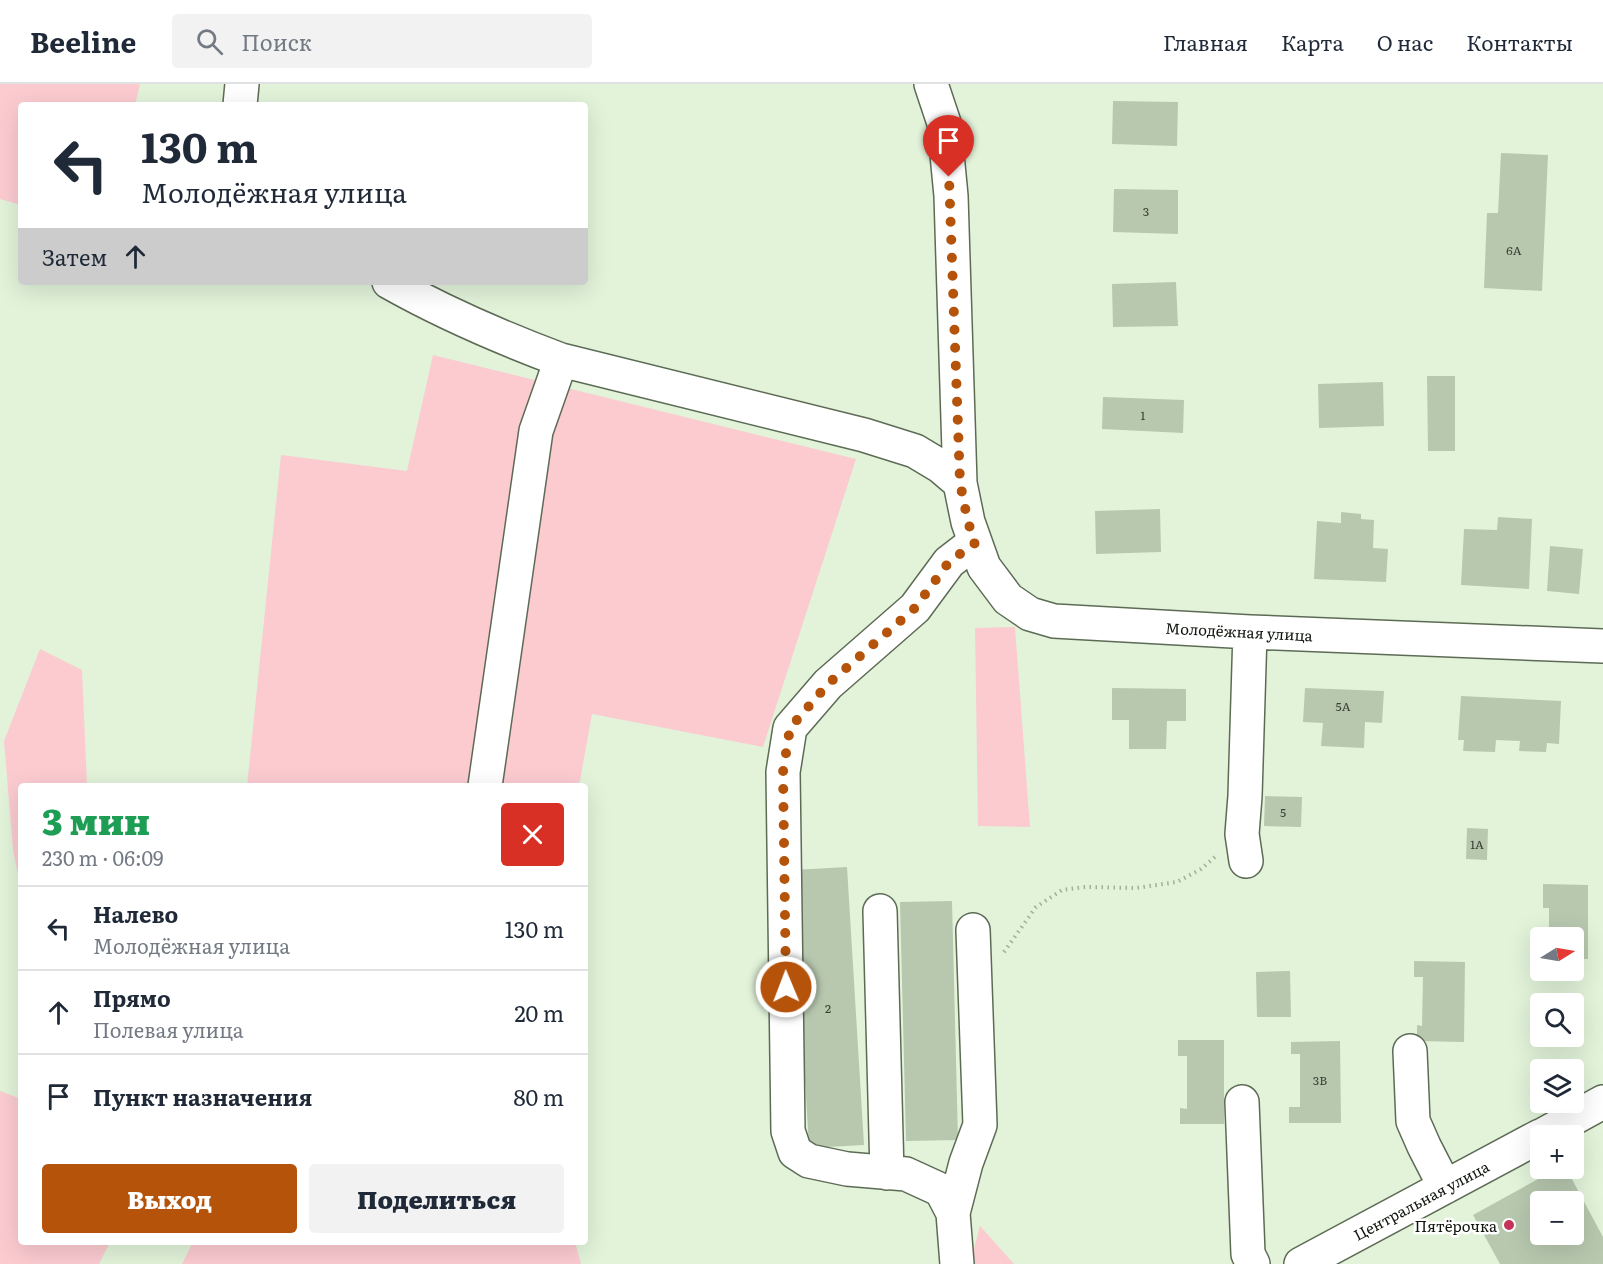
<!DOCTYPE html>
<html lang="ru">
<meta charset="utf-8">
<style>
:root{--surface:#fff;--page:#f2f2f3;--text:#1f2937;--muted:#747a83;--line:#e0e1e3;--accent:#b45309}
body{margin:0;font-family:Literata,serif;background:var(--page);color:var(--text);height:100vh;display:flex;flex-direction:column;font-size:22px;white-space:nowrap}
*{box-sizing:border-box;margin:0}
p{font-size:20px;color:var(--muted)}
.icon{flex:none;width:33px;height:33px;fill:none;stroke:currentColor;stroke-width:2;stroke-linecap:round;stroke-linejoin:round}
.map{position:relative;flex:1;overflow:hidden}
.sheet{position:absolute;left:18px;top:699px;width:570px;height:462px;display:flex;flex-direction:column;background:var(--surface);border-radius:6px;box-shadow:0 6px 24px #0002}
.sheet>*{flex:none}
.top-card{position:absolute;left:18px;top:18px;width:570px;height:183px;border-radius:6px;box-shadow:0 6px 24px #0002;background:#fff;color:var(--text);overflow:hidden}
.needle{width:39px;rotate:79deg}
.controls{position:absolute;left:1530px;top:843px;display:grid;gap:12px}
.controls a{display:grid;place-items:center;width:54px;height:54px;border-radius:6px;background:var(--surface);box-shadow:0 6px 24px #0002;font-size:30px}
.pin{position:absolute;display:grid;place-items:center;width:51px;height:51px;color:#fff;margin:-62px -26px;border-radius:50% 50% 50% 0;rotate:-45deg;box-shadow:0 0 6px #0007}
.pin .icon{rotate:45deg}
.me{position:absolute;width:66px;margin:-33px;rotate:359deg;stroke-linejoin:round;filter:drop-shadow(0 0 4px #0008)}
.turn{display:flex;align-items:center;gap:21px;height:126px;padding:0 24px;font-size:27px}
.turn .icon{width:78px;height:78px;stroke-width:2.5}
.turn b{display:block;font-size:42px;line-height:51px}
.then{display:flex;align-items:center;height:57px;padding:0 24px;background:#0003;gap:12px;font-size:22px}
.round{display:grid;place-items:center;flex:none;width:63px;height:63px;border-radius:6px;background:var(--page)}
.head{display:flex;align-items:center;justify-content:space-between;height:102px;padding:0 24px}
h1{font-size:36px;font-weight:800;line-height:45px;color:#1e9e55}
.cta{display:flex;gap:12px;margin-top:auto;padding:12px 24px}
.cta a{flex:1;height:69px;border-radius:6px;background:var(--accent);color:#fff;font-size:24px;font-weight:800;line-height:69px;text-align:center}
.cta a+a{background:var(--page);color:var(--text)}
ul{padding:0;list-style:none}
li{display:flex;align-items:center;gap:18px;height:84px;padding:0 24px;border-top:2px solid var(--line)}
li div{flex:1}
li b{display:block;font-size:22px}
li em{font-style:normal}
header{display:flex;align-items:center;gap:36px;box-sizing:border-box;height:84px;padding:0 30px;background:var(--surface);border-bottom:2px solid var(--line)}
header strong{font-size:28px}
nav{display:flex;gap:33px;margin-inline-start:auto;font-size:21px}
.search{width:420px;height:54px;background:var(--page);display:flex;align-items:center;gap:15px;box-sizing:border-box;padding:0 21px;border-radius:6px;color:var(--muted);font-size:22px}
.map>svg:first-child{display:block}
</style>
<header>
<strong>Beeline</strong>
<div class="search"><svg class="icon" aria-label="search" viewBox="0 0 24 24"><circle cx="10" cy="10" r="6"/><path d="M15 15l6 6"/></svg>Поиск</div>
<nav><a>Главная</a><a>Карта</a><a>О нас</a><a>Контакты</a></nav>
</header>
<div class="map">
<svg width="1603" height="1180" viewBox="0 0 1603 1180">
<rect width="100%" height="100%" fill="#e2f3da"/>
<path fill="#fbcbd0" d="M0 0H140L135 21H21V121L0 115Z
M433 271 856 375 763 663 592 630 579 702H247L281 371 407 387Z
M1015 543 1030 743 978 742 975 544Z
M40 565 82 586 87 702H21V805L13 766 4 657Z
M0 1007 21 1015V1158H110L99 1180H0Z
M980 1142 1014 1180H973L972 1172Z
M193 1158H575L581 1180H182Z"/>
<path fill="#b8c8af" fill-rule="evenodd" d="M1113 17 1178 18 1177 62 1112 60Z
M1501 69 1548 71 1542 207 1484 204 1487 129H1498Z
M1114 105 1178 106V150L1113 148Z
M1176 198 1178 242 1113 243 1112 200Z
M1427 292H1455V367H1428Z
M1383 298 1384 342 1319 344 1318 300Z
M1103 313 1184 316 1183 349 1102 345Z
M1160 425 1161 468 1096 470 1095 427Z
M1341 428 1361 430V435L1374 436 1373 464 1388 465 1386 498 1314 495 1317 437 1341 439Z
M1498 433 1532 435 1529 505 1461 501 1464 445 1497 446Z
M1550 462 1583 465 1579 510 1547 507Z
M1112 604 1186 605V637H1167L1166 665H1129V636H1112Z
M1305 604 1384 607 1382 639 1365 638 1364 664 1321 662 1323 639 1303 638Z
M1461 612 1561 617 1559 660 1547 659 1546 668 1519 667 1520 657 1496 656 1495 668 1463 667 1464 656H1458Z
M1265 712 1302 713 1301 743 1264 742Z
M1467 744 1488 745 1487 776 1466 775Z
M847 783 864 1061 809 1064 793 786Z
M1543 800 1588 801V875H1574V854H1539V846L1549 847V824H1543Z
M952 817 958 1056 906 1057 900 818Z
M1414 877 1465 878 1464 958 1417 957V941L1422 942 1423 893H1414Z
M1290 887 1291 933H1257L1256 888Z
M1178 956H1224V1040H1180V1024L1187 1025V972H1178Z
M1340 957 1341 1039H1289V1023H1300V970H1291V958Z
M1558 1084H1566L1603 1153V1180H1500L1473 1131ZM1540 1118H1574V1150H1540Z"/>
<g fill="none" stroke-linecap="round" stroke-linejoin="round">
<defs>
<path id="minor" d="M931 0 944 39 951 112 960 399 968 438 984 483 1008 515 1030 530 1054 537 1250 548 1603 562
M240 21 242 0
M389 198C444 229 502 254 561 276L864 351 915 367 940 382 960 399
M485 702 536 347 561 276
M1246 777 1242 750 1245 712 1250 548
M880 827 887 1089
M1410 967 1413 1037 1424 1062 1445 1103
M1242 1018 1248 1170 1253 1180
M1541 1052 1603 1018
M953 1129 966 1079 980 1041 973 846
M957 1180 953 1129 941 1106 906 1090 847 1085 809 1077 795 1068 788 1047 783 688 790 644 828 600 915 524 949 478 975 458
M1301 1180 1540 1052"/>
</defs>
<use href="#minor" stroke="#5d6b55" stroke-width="36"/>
<path stroke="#a0ae9a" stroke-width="4" stroke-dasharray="1.5 4.5" stroke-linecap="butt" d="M1004 868 1036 823 1062 806 1085 803 1136 804 1177 798 1201 785 1215 773"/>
<use href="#minor" stroke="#fff" stroke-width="33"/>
</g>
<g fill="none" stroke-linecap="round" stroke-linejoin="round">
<path stroke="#b45309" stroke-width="10" stroke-dasharray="0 18" d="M786 903 783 688 790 644 828 600 915 524 949 478 975 459 968 438 960 399 949 93"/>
</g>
<circle fill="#c53559" stroke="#fff" stroke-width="2" cx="1509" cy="1141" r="6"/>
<g text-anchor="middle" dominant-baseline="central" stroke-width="5" stroke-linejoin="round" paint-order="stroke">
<g font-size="12" fill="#3a4236">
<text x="1146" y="127">3</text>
<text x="1514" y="166">6А</text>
<text x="1143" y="331">1</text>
<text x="1343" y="622">5А</text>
<text x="1283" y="728">5</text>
<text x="1477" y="760">1А</text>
<text x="828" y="924">2</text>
<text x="1320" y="996">3В</text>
</g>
<g font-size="15" fill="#10160d" stroke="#fff">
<text transform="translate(1239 547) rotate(3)">Молодёжная улица</text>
<text transform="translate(1421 1116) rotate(-28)">Центральная улица</text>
</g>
<g font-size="15" fill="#10160d" stroke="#fff" text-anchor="end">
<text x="1497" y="1141">Пятёрочка</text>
</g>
</g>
</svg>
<div class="controls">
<a><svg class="needle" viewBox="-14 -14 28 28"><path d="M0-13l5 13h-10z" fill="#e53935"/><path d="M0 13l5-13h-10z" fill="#747a83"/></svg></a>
<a><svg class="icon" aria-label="search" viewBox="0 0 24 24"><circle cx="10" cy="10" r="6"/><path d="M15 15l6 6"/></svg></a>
<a><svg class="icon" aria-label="layers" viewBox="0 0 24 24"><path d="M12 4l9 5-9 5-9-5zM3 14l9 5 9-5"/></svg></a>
<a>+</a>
<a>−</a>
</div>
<div class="pin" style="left:949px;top:93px;background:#d93025"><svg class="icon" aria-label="arrive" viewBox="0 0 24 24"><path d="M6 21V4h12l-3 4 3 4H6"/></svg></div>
<svg class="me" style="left:786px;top:903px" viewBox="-20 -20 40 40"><circle r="17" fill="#b45309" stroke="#fff" stroke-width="3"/><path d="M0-11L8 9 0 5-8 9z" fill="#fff"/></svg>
<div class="top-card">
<div class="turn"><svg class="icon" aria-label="left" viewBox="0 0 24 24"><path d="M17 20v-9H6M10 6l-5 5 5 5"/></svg><div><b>130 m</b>Молодёжная улица</div></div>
<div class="then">Затем<svg class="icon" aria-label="ahead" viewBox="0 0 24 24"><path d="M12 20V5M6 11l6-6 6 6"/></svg></div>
</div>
<section class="sheet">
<div class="head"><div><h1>3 мин</h1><p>230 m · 06:09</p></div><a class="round" style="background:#d93025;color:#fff"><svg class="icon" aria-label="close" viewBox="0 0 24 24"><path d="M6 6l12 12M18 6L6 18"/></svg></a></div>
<ul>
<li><svg class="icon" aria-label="left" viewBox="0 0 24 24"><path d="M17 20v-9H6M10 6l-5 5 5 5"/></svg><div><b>Налево</b><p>Молодёжная улица</p></div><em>130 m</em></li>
<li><svg class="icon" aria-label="ahead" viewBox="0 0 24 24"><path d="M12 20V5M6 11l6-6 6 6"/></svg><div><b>Прямо</b><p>Полевая улица</p></div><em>20 m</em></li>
<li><svg class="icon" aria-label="arrive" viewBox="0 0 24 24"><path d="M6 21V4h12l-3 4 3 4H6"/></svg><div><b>Пункт назначения</b></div><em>80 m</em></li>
</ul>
<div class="cta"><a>Выход</a><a>Поделиться</a></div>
</section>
</div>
